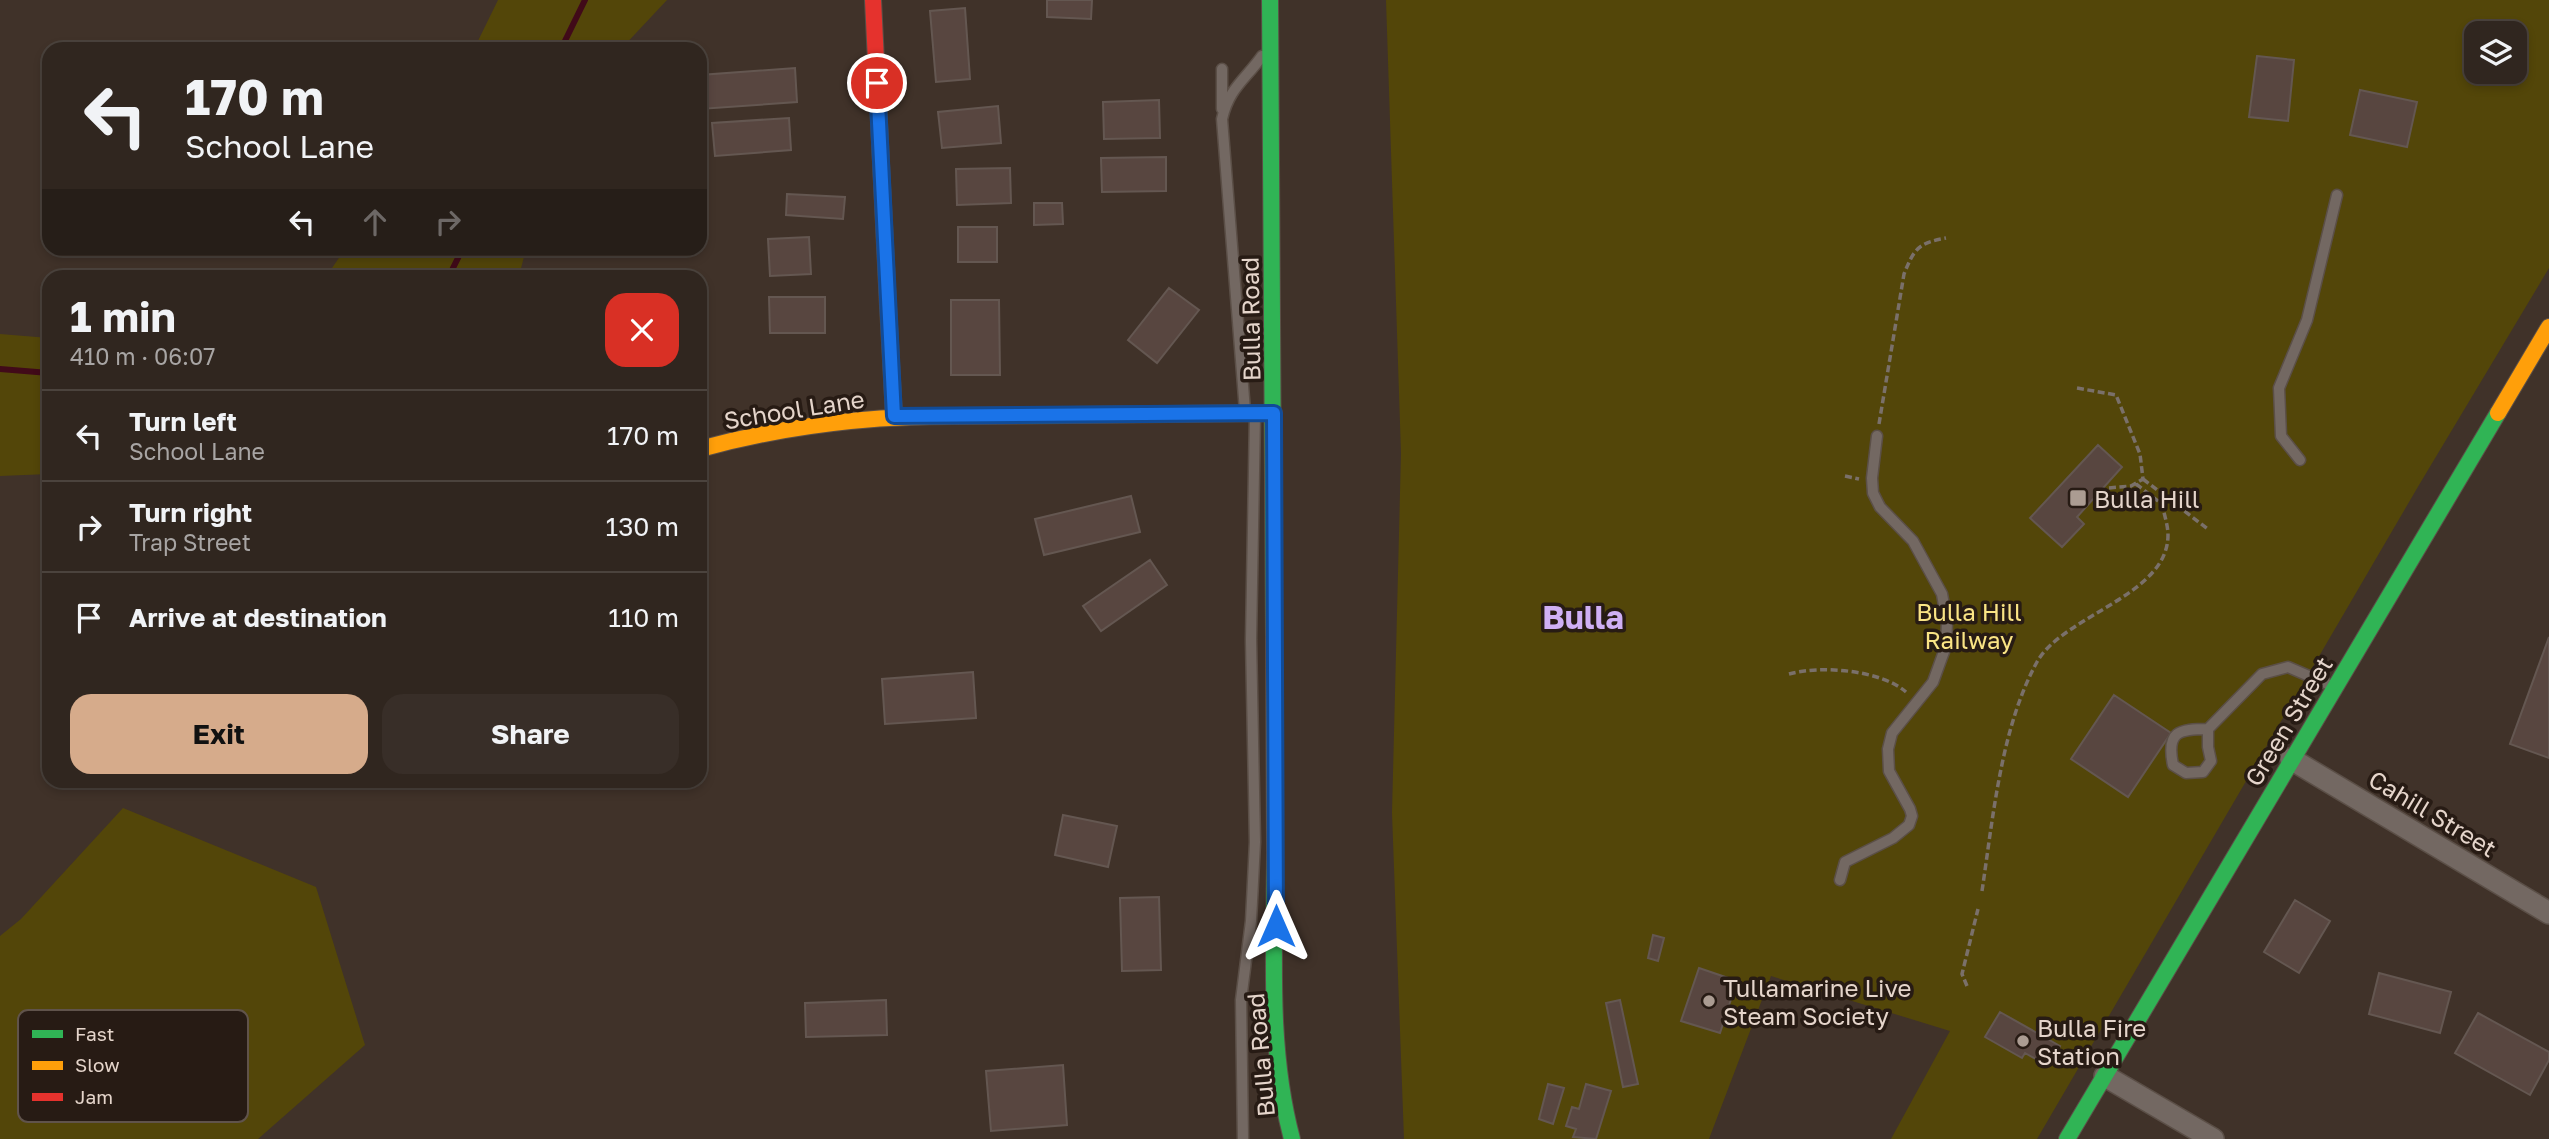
<!DOCTYPE html>
<meta charset="utf-8">
<style>
:root{--surface:#30261f;--page:#382e28;--text:#f1f3f6;--muted:#a8a5a4;--line:#4b433d;--accent:#d6ab8b}
body{margin:0;font-family:"Golos Text",sans-serif;background:var(--page);color:var(--text);height:100vh;display:flex;flex-direction:column;font-size:26px;white-space:nowrap}
*{box-sizing:border-box;margin:0}
p{font-size:23px;color:var(--muted)}
.icon{flex:none;width:38px;height:38px;fill:none;stroke:currentColor;stroke-width:2;stroke-linecap:round;stroke-linejoin:round}
.map{position:relative;flex:1;overflow:hidden}
.side{position:absolute;left:42px;top:270px;width:665px;height:518px;display:flex;flex-direction:column;background:var(--surface);border-radius:21px;box-shadow:0 4px 10px #0003,0 0 0 2px var(--line)}
.side>*{flex:none}
.hud{position:absolute;left:42px;top:42px;width:665px;height:214px;border-radius:21px;box-shadow:0 4px 10px #0003,0 0 0 2px var(--line);background:#30261f;color:var(--text);overflow:hidden}
.fabs{position:absolute;left:2464px;top:21px;display:grid;gap:14px}
.fabs a{display:grid;place-items:center;width:63px;height:63px;border-radius:14px;background:var(--surface);box-shadow:0 4px 10px #0003,0 0 0 2px var(--line);font-size:35px}
.pin{position:absolute;display:grid;place-items:center;width:60px;height:60px;color:#fff;margin:-30px;border:4px solid #fff;border-radius:50%;box-shadow:0 2px 7px #0007}
.me{position:absolute;width:77px;margin:-38px;rotate:0deg;stroke-linejoin:round;filter:drop-shadow(0 0 5px #0008)}
.turn{display:flex;align-items:center;gap:24px;height:147px;padding:0 28px;font-size:32px}
.turn .icon{width:91px;height:91px;stroke-width:2.5}
.turn b{display:block;font-size:49px;line-height:60px}
.lanes{display:flex;align-items:center;height:66px;padding:0 28px;background:#0003;justify-content:center;gap:35px;direction:ltr}
.lanes .off{opacity:.35}
.round{display:grid;place-items:center;flex:none;width:74px;height:74px;border-radius:21px;background:var(--page)}
.headline{display:flex;align-items:center;justify-content:space-between;height:119px;padding:0 28px}
h1{font-size:42px;font-weight:700;line-height:52px}
.cta{display:flex;gap:14px;margin-top:auto;padding:14px 28px}
.cta a{flex:1;height:80px;border-radius:21px;background:var(--accent);color:#111;font-size:28px;font-weight:700;line-height:80px;text-align:center}
.cta a+a{background:var(--page);color:var(--text)}
ul{padding:0;list-style:none}
li{display:flex;align-items:center;gap:21px;height:91px;padding:0 28px;border-top:2px solid var(--line)}
li div{flex:1}
li b{display:block;font-size:26px}
li em{font-style:normal}
.map>svg:first-child{display:block}
</style>
<div class="map">
<svg width="2549" height="1139" viewBox="0 0 2549 1139">
<rect width="100%" height="100%" fill="#403229"/>
<path fill="#534609" fill-rule="evenodd" d="M498 0H667L621 49H474Z
M1386 0H2549V268L2419 485 2037 1139H1891L1950 1031 1771 976 1709 1139H1404L1392 813 1401 453ZM2476 33H2515V72H2476Z
M345 249V248L526 249 519 276H319L330 271Z
M0 334 49 338V474L0 476Z
M123 808 316 887 365 1045 258 1139H0V936L21 919Z"/>
<g fill="none" stroke-linecap="round" stroke-linejoin="round">
<path stroke="#410a19" stroke-width="6" d="M561 49 585 0
M449 276 463 248
M0 369 49 373"/>
</g>
<path fill="#584640" stroke="#645751" stroke-width="2" d="M1047 0H1092L1091 19 1047 17Z
M965 8 970 79 936 82 930 11Z
M2257 56 2294 60 2288 121 2249 117Z
M795 68 797 102 700 109V75Z
M2360 90 2417 102 2407 147 2350 135Z
M1159 100 1160 138 1104 139 1103 102Z
M998 106 1001 143 942 148 938 112Z
M789 118 791 150 715 156 712 123Z
M1166 157V191L1102 192 1101 158Z
M1010 168 1011 203 957 205 956 169Z
M787 194 845 197 843 219 786 215Z
M1034 203H1062L1063 224 1034 225Z
M958 227H997V262H958Z
M809 237 811 274 770 276 768 239Z
M1169 288 1199 310 1157 363 1128 340Z
M769 297H825V333H770Z
M951 300H999L1000 375H951Z
M2098 445 2122 467 2077 517 2084 524 2062 547 2030 518Z
M1131 496 1140 532 1044 555 1035 519Z
M1150 560 1167 585 1101 631 1083 606Z
M2549 637V758L2510 744Z
M973 672 976 718 885 724 882 679Z
M2114 695 2171 733 2128 797 2071 759Z
M1063 815 1117 826 1108 867 1055 855Z
M1159 897 1161 970 1122 971 1120 898Z
M2295 900 2330 921 2299 973 2264 952Z
M1653 935 1664 938 1658 961 1648 958Z
M1699 968 1737 981 1720 1033 1681 1021Z
M2379 973 2451 992 2440 1033 2369 1014Z
M886 1000 887 1035 806 1037 805 1003Z
M1620 1000 1638 1084 1623 1087 1606 1003Z
M2000 1012 2060 1046 2048 1066 2025 1053 2022 1058 1985 1037Z
M2478 1013 2549 1052V1060L2530 1095 2455 1053Z
M1063 1065 1067 1125 991 1131 986 1071Z
M1548 1084 1564 1088 1553 1124 1539 1119Z
M1586 1084 1611 1091 1596 1139 1573 1137 1576 1129 1566 1126 1572 1107 1579 1109Z"/>
<g fill="none" stroke-linecap="round" stroke-linejoin="round">
<defs>
<path id="lane" d="M1222 69V109
M1245 411 1222 119C1229 88 1245 80 1262 56
M2300 460 2281 436 2279 388 2307 320 2337 195
M2208 729C2179 729 2166 731 2173 765L2186 773 2203 772 2211 761 2208 747V729L2262 674 2288 667 2332 686
M1840 880 1845 862 1893 838 1909 825 1912 816 1910 809 1889 771 1888 749 1892 733 1933 682 1946 646 1947 622 1942 594 1913 541 1880 507 1873 493 1872 478 1877 436
M1243 1139 1241 1000 1251 921 1255 842 1251 640 1255 415"/>
<path id="street" d="M2291 759 2549 913
M2105 1076 2213 1139"/>
<path id="fast" d="M1270 0 1274 639
M888 306 894 416
M954 416 1274 413
M1275 851C1275 946 1267 1046 1292 1139
M2067 1139 2498 413"/>
<path id="slow" d="M2498 413 2549 327
M700 449C783 426 868 416 954 416
M1274 639 1275 851"/>
<path id="jam" d="M873 0 888 306"/>
</defs>
<use href="#lane" stroke="#5b4f47" stroke-width="13"/>
<use href="#street" stroke="#5b4f47" stroke-width="24"/>
<use href="#fast" stroke="#5b4f47" stroke-width="18"/>
<use href="#slow" stroke="#5b4f47" stroke-width="18"/>
<use href="#jam" stroke="#5b4f47" stroke-width="18"/>
<path stroke="#7a706a" stroke-width="3.5" stroke-dasharray="7 3.5" stroke-linecap="butt" d="M2077 388 2116 395 2140 454 2143 479 2131 486 2108 488
M1879 424 1904 274C1914 249 1918 243 1946 238
M1845 476 1859 479
M2143 479 2209 530
M1789 674C1821 665 1881 670 1906 692
M1982 891C1993 818 2001 727 2037 662 2063 615 2168 596 2168 535 2168 525 2164 514 2162 504L2136 484
M1967 986 1962 974 1978 909"/>
<use href="#lane" stroke="#736862" stroke-width="10"/>
<use href="#street" stroke="#736862" stroke-width="21"/>
<use href="#fast" stroke="#30b455" stroke-width="16"/>
<use href="#slow" stroke="#ff9f0a" stroke-width="16"/>
<use href="#jam" stroke="#e5322d" stroke-width="16"/>
</g>
<g fill="none" stroke-linecap="round" stroke-linejoin="round">
<defs>
<path id="route" d="M877 83 894 416 1274 413 1276 926"/>
</defs>
<use href="#route" stroke="#114b97" stroke-width="18"/>
<use href="#route" stroke="#1a73e8" stroke-width="12"/>
</g>
<g fill="#ab9c92" stroke="#271b14" stroke-width="2.5">
<rect x="2069" y="489" width="18" height="18" rx="3.5"/>
<circle cx="1709" cy="1001" r="7"/>
<circle cx="2023" cy="1041" r="7"/>
</g>
<g text-anchor="middle" dominant-baseline="central" stroke-width="7" stroke-linejoin="round" paint-order="stroke">
<g font-size="24" fill="#e5d5cb" stroke="#271b14">
<text transform="translate(1250 319) rotate(-91)">Bulla Road</text>
<text transform="translate(794 409) rotate(-9)">School Lane</text>
<text transform="translate(2288 721) rotate(-59)">Green Street</text>
<text transform="translate(2433 813) rotate(31)">Cahill Street</text>
<text transform="translate(1260 1055) rotate(-95)">Bulla Road</text>
</g>
<g font-size="24" fill="#e5d5cb" stroke="#271b14" text-anchor="start">
<text x="2094" y="498">Bulla Hill</text>
<text x="1723" y="987">Tullamarine Live<tspan x="1723" dy="28">Steam Society</tspan></text>
<text x="2037" y="1027">Bulla Fire<tspan x="2037" dy="28">Station</tspan></text>
</g>
<g font-size="24" fill="#fae485" stroke="#271b14">
<text x="1969" y="611">Bulla Hill<tspan x="1969" dy="28">Railway</tspan></text>
</g>
<g font-size="32" font-weight="bold" fill="#cfaff4" stroke="#271b14">
<text x="1583" y="617">Bulla</text>
</g>
</g>
<rect x="18" y="1010" width="230" height="112" rx="10" fill="#271b14" stroke="#60534b" stroke-width="2"/>
<rect x="32" y="1030" width="31" height="8" fill="#30b455"/>
<rect x="32" y="1061" width="31" height="9" fill="#ff9f0a"/>
<rect x="32" y="1093" width="31" height="8" fill="#e5322d"/>
<g font-size="19" fill="#e5d5cb">
<text x="75" y="1041">Fast</text>
<text x="75" y="1072">Slow</text>
<text x="75" y="1104">Jam</text>
</g>
</svg>
<div class="fabs">
<a><svg class="icon" aria-label="layers" viewBox="0 0 24 24"><path d="M12 4l9 5-9 5-9-5zM3 14l9 5 9-5"/></svg></a>
</div>
<div class="pin" style="left:877px;top:83px;background:#d93025"><svg class="icon" aria-label="arrive" viewBox="0 0 24 24"><path d="M6 21V4h12l-3 4 3 4H6"/></svg></div>
<svg class="me" style="left:1276px;top:926px" viewBox="-20 -20 40 40"><path d="M0-17L14 15 0 8-14 15z" fill="#1a73e8" stroke="#fff" stroke-width="4"/></svg>
<div class="hud">
<div class="turn"><svg class="icon" aria-label="left" viewBox="0 0 24 24"><path d="M17 20v-9H6M10 6l-5 5 5 5"/></svg><div><b>170 m</b>School Lane</div></div>
<div class="lanes"><svg class="icon" aria-label="left" viewBox="0 0 24 24"><path d="M17 20v-9H6M10 6l-5 5 5 5"/></svg><svg class="icon off" aria-label="ahead" viewBox="0 0 24 24"><path d="M12 20V5M6 11l6-6 6 6"/></svg><svg class="icon off" aria-label="right" viewBox="0 0 24 24"><path d="M7 20v-9h11M14 6l5 5-5 5"/></svg></div>
</div>
<section class="side">
<div class="headline"><div><h1>1 min</h1><p>410 m · 06:07</p></div><a class="round" style="background:#d93025;color:#fff"><svg class="icon" aria-label="close" viewBox="0 0 24 24"><path d="M6 6l12 12M18 6L6 18"/></svg></a></div>
<ul>
<li><svg class="icon" aria-label="left" viewBox="0 0 24 24"><path d="M17 20v-9H6M10 6l-5 5 5 5"/></svg><div><b>Turn left</b><p>School Lane</p></div><em>170 m</em></li>
<li><svg class="icon" aria-label="right" viewBox="0 0 24 24"><path d="M7 20v-9h11M14 6l5 5-5 5"/></svg><div><b>Turn right</b><p>Trap Street</p></div><em>130 m</em></li>
<li><svg class="icon" aria-label="arrive" viewBox="0 0 24 24"><path d="M6 21V4h12l-3 4 3 4H6"/></svg><div><b>Arrive at destination</b></div><em>110 m</em></li>
</ul>
<div class="cta"><a>Exit</a><a>Share</a></div>
</section>
</div>
